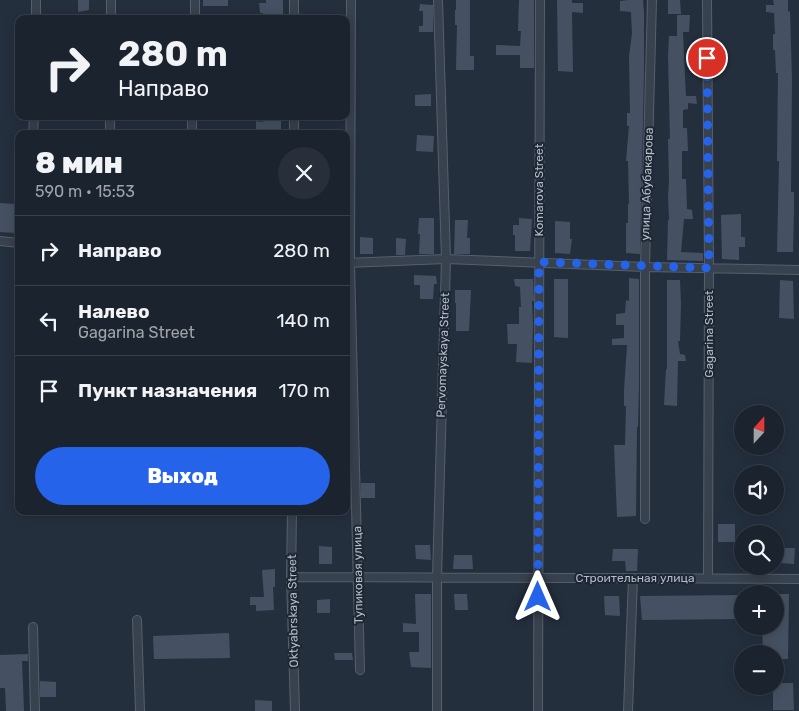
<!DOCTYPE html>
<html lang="ru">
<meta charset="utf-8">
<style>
:root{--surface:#1b232e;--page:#282f3a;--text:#f1f3f6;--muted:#a0a4aa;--line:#39404a;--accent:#2563eb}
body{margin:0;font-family:Rubik,sans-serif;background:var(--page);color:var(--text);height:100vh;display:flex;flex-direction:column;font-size:19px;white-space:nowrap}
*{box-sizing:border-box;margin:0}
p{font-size:16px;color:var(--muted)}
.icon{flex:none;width:28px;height:28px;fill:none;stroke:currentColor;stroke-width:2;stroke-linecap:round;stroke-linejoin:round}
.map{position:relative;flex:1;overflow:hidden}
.sheet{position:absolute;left:15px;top:130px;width:335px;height:385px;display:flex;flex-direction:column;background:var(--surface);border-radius:10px;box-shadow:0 2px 12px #0003,0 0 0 1px var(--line)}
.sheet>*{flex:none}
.banner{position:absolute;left:15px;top:15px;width:335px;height:105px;border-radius:10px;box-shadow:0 2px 12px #0003,0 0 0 1px var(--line);background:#1b232e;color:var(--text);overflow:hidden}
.needle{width:32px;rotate:21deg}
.buttons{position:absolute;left:734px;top:405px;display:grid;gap:10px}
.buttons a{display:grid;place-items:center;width:50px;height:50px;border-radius:50%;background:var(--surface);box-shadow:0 2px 12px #0003,0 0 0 1px var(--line);font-size:25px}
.pin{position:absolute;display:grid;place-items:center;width:42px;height:42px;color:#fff;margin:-21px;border:2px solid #fff;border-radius:50%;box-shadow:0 1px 5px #0007}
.me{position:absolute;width:55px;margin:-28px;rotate:0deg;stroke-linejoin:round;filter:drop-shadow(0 0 4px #0008)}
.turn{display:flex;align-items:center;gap:18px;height:105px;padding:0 20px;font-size:22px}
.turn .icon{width:65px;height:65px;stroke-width:2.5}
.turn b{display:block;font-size:35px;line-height:42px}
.round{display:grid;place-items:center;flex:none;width:52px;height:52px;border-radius:26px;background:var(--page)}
.head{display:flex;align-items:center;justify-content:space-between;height:85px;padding:0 20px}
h1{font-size:30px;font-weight:800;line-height:38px}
.button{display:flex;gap:10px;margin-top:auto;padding:10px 20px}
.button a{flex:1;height:58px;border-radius:30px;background:var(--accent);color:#fff;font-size:20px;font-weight:800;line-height:58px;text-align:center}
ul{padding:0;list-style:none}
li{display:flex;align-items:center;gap:15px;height:70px;padding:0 20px;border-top:1px solid var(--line)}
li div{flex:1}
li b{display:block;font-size:19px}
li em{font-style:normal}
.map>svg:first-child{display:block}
</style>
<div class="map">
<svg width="799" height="711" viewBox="0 0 799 711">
<rect width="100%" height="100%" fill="#242f3e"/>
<path fill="#455162" d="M78 0H89V10L78 12Z
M203 0H228V6H203Z
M266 0H283V19H263V13H260L259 3H266Z
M456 0H470V56H474V70H456L457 25H455V10H456Z
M519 0H534V68H520V55H496V45L520 46 521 31H518Z
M557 0H572V3H583V13L572 12 573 72 558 71Z
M628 0H643L644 13V76L640 254 626 253V223H628V204H629L628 161H626L629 126H627V113H630L629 56 632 34 631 12 620 11V1Z
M668 0H680L681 14H668Z
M773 0H788V12L790 11 792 78 791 192H794V209L793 252H777L779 161H777L778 73H776L775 50H773V34H775L774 13 766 12V5H774Z
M420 4 433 5V32H419V26H423V11H419Z
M677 15H690L689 32H683L685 77 686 96H696L697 104 688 103V109L683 110V128H687L688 151H682V179H686L687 209 692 210 693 219H684L681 252 703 253V261L667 260 668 220H669L668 196 669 180 668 139H670L668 56 669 36H677Z
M431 94V106H415V95Z
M264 116 281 117V134H256V121L263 122Z
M417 135 434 136 433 152 416 151Z
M0 203 15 204V233L0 232Z
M741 214V237H745V247H739V260L722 259 721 215Z
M419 218H434V254H419L420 234H418Z
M519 218 532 219 530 251H515V235H513V225H519Z
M455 220H468L467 238H470V254H454Z
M555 221 570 222V239H572L570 254 555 253Z
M360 237 373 238V254H360Z
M396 238 406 239 405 255H396Z
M414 275 436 276 437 284H434L433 299H420V285H414Z
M629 278 639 279V385L638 427H637L636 516 617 517 614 445H625L626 406H624V390L627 345H612V339L624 338V325H616V314L625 313 626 300 629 301Z
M514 279H533L534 301H532L533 324 532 363 516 362 517 344H508L507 324H519V307H521L520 287 515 286Z
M554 279H568V338L554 337Z
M667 280H680L681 304 680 341H678L680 354 685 355 686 361H678L677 406 664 405 666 369H667Z
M780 280 793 281 794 319 779 318Z
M455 290H471L469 331H456V303H455Z
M361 483H375V498H361Z
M718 524H735V542H718Z
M415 545H430L431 560 416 559Z
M319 546 332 547V564H319Z
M779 548H795L794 564 779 563Z
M613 549H638L637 571H626L625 561H612Z
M454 555H472L473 569H453Z
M275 569V587H273L274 610 256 611V605H250V597H264L262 570Z
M415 594H431V668L411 667 409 652H419V632H403V623L416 624Z
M454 594H467L468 610H455Z
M775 594H789L788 659H775V654H763L762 626H775Z
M742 595V619L642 620 640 596Z
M604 596H619L620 616 605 615Z
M330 599V613H317V600Z
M229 633 230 658 154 659 153 636Z
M334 653H352L353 660H335Z
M28 654V661H22L24 711H6L5 688H0V655Z
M40 681 56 682V697H40Z
M775 683H793L794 710H773V686H775Z
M255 700 272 701V711H255Z"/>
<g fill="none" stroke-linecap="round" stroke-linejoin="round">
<defs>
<path id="minor" d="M294 0V19
M351 0 350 262 360 670
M707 0 709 268 708 579
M36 19V0
M111 19V0
M195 19V0
M294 116V134
M33 134 34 116
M110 134V116
M192 134V116
M0 241 19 243
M346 263 446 259 645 267 799 270
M292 511 291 577 295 711
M645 519V267L652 0
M291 577 799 579
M137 620 140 711
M33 627 35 711
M437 711V577L446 259 438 0
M538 711 540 0
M628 711 633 578"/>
</defs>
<use href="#minor" stroke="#565f6c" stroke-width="10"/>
<use href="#minor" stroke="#38414e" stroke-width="8"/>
</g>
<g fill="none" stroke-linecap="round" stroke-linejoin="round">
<path stroke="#2563eb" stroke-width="9" stroke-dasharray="0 16.2" d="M538 597 539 262 709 268 707 58"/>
</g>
<g text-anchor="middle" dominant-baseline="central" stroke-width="4" stroke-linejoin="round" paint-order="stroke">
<g font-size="12" fill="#b4bcc9" stroke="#1d2633">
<text transform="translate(647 184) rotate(-88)">улица Абубакарова</text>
<text transform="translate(539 190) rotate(-90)">Komarova Street</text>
<text transform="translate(709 334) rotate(-90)">Gagarina Street</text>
<text transform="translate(443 355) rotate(-88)">Pervomayskaya Street</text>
<text transform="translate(358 575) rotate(-91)">Тупиковая улица</text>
<text x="635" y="578">Строительная улица</text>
<text transform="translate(293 611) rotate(-91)">Oktyabrskaya Street</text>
</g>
</g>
</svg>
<div class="buttons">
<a><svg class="needle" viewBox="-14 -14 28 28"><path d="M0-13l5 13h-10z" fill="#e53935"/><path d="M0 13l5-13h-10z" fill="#a0a4aa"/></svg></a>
<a><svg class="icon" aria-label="sound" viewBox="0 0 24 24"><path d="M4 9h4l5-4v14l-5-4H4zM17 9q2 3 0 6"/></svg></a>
<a><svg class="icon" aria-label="search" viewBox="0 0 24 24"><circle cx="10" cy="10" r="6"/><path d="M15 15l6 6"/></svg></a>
<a>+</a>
<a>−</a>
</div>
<div class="pin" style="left:707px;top:58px;background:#d93025"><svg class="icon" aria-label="arrive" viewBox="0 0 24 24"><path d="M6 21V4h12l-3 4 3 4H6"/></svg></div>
<svg class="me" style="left:538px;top:597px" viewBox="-20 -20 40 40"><path d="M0-17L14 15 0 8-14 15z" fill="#2563eb" stroke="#fff" stroke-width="4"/></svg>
<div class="banner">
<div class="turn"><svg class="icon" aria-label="right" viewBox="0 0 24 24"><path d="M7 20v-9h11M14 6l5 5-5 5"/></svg><div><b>280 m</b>Направо</div></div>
</div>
<section class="sheet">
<div class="head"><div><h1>8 мин</h1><p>590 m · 15:53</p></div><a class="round"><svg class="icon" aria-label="close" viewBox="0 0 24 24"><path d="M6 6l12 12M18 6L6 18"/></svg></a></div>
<ul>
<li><svg class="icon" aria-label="right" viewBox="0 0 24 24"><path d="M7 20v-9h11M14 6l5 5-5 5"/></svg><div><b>Направо</b></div><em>280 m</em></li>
<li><svg class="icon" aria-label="left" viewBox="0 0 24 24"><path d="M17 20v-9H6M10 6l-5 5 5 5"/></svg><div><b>Налево</b><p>Gagarina Street</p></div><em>140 m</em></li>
<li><svg class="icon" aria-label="arrive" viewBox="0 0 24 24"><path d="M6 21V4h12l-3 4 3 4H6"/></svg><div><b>Пункт назначения</b></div><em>170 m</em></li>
</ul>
<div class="button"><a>Выход</a></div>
</section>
</div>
